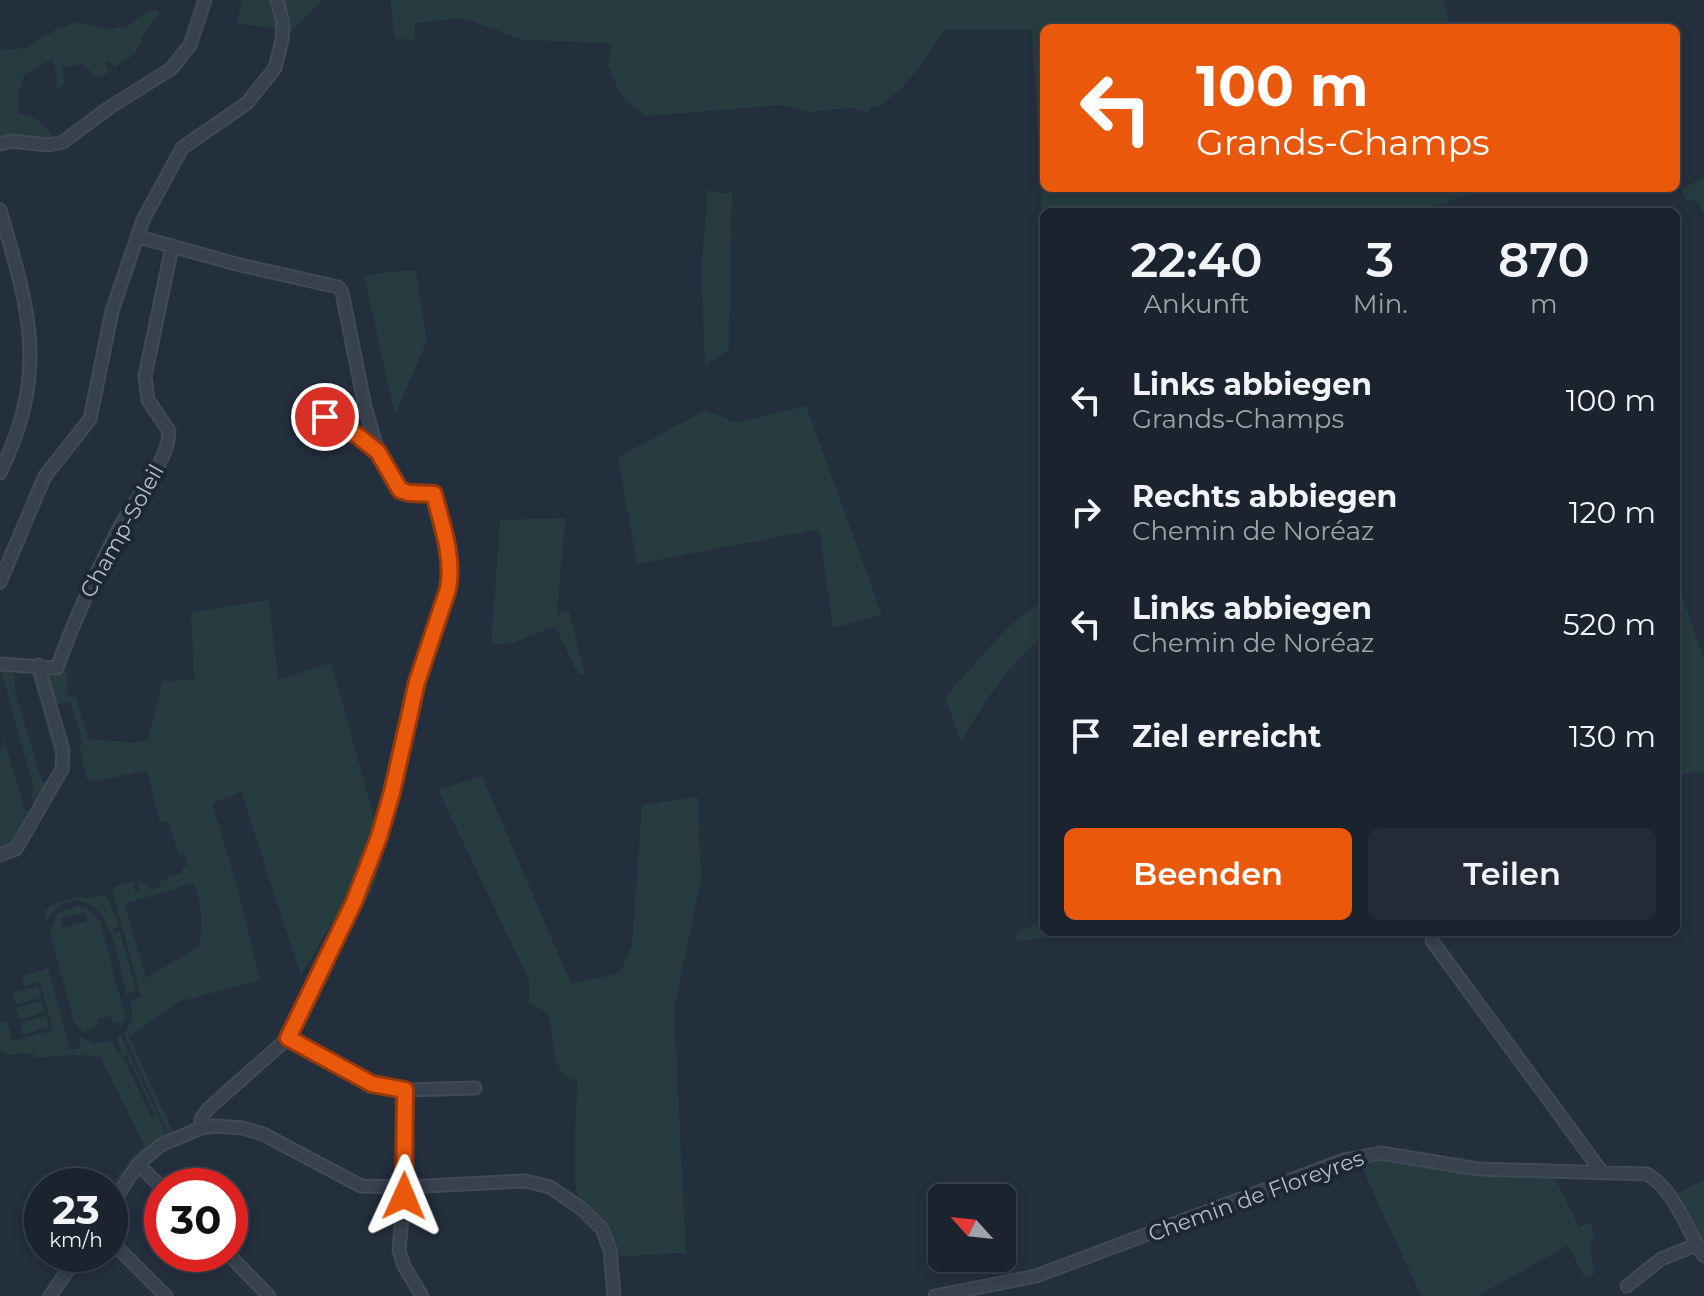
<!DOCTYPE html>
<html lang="de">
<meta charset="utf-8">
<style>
:root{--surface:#1b232e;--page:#242b36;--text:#f1f3f6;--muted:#a0a4aa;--line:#39404a;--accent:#ea580c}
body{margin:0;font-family:Montserrat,sans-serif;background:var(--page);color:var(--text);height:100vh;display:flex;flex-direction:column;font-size:30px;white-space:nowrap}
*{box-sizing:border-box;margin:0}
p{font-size:26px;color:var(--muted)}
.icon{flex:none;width:44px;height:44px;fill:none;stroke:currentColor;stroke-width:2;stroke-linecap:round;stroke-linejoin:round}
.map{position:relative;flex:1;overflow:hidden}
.sheet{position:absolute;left:1040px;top:208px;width:640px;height:728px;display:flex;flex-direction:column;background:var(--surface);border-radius:12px;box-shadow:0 4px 12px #0003,0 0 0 2px var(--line)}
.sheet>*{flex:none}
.hud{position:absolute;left:1040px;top:24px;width:640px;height:168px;border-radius:12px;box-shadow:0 4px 12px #0003,0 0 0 2px var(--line);background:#ea580c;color:#fff;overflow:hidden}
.needle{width:52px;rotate:297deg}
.controls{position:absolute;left:928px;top:1184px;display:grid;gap:16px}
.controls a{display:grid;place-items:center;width:88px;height:88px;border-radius:12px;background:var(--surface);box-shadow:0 4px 12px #0003,0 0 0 2px var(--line);font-size:40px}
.speed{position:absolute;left:24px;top:1168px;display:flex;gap:16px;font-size:40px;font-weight:700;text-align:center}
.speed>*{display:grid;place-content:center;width:104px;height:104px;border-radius:50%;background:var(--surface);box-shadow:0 4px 12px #0003,0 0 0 2px var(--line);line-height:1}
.speed small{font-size:20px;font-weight:400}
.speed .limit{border:12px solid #d22;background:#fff;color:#111}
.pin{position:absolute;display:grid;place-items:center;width:68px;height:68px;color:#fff;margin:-34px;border:4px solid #fff;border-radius:50%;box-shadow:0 2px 8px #0007}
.me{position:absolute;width:88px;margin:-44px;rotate:1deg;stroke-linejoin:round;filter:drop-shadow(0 0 6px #0008)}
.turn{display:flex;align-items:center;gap:28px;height:168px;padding:0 24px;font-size:36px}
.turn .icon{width:104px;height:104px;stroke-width:2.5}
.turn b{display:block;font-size:56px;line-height:68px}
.eta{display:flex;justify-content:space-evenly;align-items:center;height:136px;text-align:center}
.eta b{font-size:48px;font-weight:600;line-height:56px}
.primary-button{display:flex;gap:16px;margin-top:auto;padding:16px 24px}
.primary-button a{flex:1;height:92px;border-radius:12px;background:var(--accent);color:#fff;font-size:32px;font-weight:600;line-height:92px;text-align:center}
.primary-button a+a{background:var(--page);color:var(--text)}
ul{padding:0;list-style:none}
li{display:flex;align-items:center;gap:24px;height:112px;padding:0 24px}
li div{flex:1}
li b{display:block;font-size:30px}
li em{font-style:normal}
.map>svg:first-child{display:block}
</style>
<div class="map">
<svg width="1704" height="1296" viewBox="0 0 1704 1296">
<rect width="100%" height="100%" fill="#242f3e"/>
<path fill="#263c3f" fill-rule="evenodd" d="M243 0H274L278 29 236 23Z
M277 0H322L282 40Z
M390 0H1443L1451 28H1044V188H1489L1419 212H1044V248L1032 30H944C931 52 896 106 869 108V113L853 108 808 112 781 105 645 116 620 94 608 65 612 43 523 40 463 18 415 23 414 40 395 39Z
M154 10 160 13 144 34 135 54 115 67 109 62H105L109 72 97 78 83 64 62 67 65 83 56 89 57 76 52 59 24 75 18 94V114C39 117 47 126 57 144H0V50L26 48 57 29 78 22 108 29 127 27 138 18Z
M1704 177V214L1698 202 1693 199 1686 201 1681 190Z
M708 190 722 194 732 192 729 350 705 365 701 269Z
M399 271H416L427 341 395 415 364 275Z
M806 406 882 615 833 628 819 529 637 564 618 457 706 410 736 423Z
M565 518 557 615 569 610 585 675 578 674 555 626 514 643 491 645 500 520Z
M1676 580 1704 659V771L1676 775Z
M269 600 278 680 331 662 379 836 405 727 402 788 374 887 347 932 334 919 301 976 241 792 212 803 235 879 260 980 178 1002 129 1037 176 1138 161 1145 110 1207V1187L144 1145 101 1058C85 1052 53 1058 34 1057L33 1053 8 1055 0 1049V1023L7 1021 13 1041 53 1030 40 982 24 986 22 976 48 968 70 1050 81 1048 78 1036 94 1044 113 1041 117 1054 121 1053 117 1038 121 1035 166 1134H168L124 1034 132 1021 131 1001 141 997 112 888 134 881 135 893 140 892 138 883 148 884 150 890 161 886 160 881 183 873 182 868 188 865 185 855 179 856 168 821 160 823 147 770 98 781 86 778 80 746 83 743 70 702 57 704 50 707 63 760 54 770 56 762 32 673 19 674 16 664 57 668 67 672V695L76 697 88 739 135 743 148 739 163 681 194 680 191 612ZM194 883C202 907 204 923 198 947L146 978 125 906 127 903ZM127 1055 155 1115 152 1118 123 1057Z
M1044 600V635C1009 664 983 703 961 742L945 697 1008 627Z
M8 669 14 676 15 692 42 782H49L42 804 33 803 31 791 34 789 1 670Z
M0 725 25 810 32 811 16 849 0 855V750L5 748Z
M482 776 571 984 620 973 632 945 642 805 698 797 701 880 674 1009 686 1253 610 1257C607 1236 592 1228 582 1210 569 1185 577 1112 577 1081L564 1077 556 1060 549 1014 529 1003V980L438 790Z
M106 894 119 927 113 929 114 933 120 932 136 990 126 994C119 965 113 901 76 901 62 901 53 910 47 922L45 911 53 904 78 897 85 899Z
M78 906 86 908 100 921 125 1016 123 1023 113 1022 111 1016 97 1019V1024L83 1033 74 1022 51 937 52 926 59 913ZM85 912 87 922 62 928 60 919Z
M1044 920V932H1070L1058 937 1015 941 1019 932Z
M38 986 41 998 16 1005 12 993Z
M42 1001 45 1012 20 1020 16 1008Z
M46 1016 49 1027 23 1035 20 1023Z
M1372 1154 1448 1165 1551 1170 1579 1227 1590 1222 1595 1235 1589 1245 1595 1273 1585 1278 1568 1245 1478 1296H1421L1357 1157Z
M1704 1180V1241L1696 1245 1670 1197Z"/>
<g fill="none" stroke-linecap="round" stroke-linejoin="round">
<defs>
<path id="minor" d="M0 144 11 141 48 145 63 142 110 107 171 69 190 45 205 0
M0 210C30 312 49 371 0 473
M139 237 240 265 338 287 342 292 365 407 378 451
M0 582 45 476 90 419 112 311 143 220 182 148 247 103 275 68 282 40 283 23 277 0
M0 664 57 668C74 620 96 573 119 528 134 500 169 462 169 431L148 400 145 376 172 247
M0 855 16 849 62 769 63 750 38 665
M1432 941 1601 1171
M288 1038 372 1084 405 1090 475 1088
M405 1090V1187L399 1250 404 1266 422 1296
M201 1128V1119L208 1109 288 1038 354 902 379 837 392 792 417 682 451 576 448 552 434 494 409 493 400 490 378 452 343 427 314 414
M138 1164 162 1188
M110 1207 138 1164 161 1145 201 1128 215 1126 243 1128 263 1134 361 1186 405 1187 525 1181 550 1187 582 1209 602 1229 610 1250 614 1296
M110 1240 166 1296
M228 1254 269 1296
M1627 1286 1661 1259 1696 1245
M50 1296 79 1254
M935 1296 1036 1276 1344 1160 1381 1153 1478 1169 1647 1174C1675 1190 1687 1231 1704 1256"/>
</defs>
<use href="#minor" stroke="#414a57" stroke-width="15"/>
<use href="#minor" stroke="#38414e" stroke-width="11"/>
</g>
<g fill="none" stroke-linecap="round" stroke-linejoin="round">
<defs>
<path id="route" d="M325 417 358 436 378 452 400 490 409 493 434 494C442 525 454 558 448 589L417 682 392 792 379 837 354 902 288 1038 372 1084 405 1090 404 1196"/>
</defs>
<use href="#route" stroke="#983908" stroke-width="20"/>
<use href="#route" stroke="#ea580c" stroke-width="14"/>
</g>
<g text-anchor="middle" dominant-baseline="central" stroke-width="8" stroke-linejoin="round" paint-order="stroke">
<g font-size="22" fill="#b4bcc9" stroke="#1d2633">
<text transform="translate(122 531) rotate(-61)">Champ-Soleil</text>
<text transform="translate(1256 1196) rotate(-20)">Chemin de Floreyres</text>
</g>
</g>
</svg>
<div class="controls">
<a><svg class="needle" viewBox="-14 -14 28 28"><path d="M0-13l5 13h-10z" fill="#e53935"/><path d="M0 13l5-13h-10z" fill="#a0a4aa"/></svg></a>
</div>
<div class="speed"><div>23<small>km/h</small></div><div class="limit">30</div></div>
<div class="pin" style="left:325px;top:417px;background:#d93025"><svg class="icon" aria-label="arrive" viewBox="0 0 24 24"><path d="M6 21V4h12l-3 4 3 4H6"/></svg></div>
<svg class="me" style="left:404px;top:1196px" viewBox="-20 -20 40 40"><path d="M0-17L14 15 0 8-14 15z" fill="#ea580c" stroke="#fff" stroke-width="4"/></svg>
<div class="hud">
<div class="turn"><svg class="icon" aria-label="left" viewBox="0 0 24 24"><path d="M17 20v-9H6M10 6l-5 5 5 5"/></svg><div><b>100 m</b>Grands-Champs</div></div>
</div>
<section class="sheet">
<div class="eta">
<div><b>22:40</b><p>Ankunft</p></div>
<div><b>3</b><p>Min.</p></div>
<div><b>870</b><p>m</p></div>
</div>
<ul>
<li><svg class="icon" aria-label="left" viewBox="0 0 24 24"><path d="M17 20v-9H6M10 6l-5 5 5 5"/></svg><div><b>Links abbiegen</b><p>Grands-Champs</p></div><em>100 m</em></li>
<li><svg class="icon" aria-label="right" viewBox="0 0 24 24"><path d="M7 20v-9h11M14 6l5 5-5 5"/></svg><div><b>Rechts abbiegen</b><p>Chemin de Noréaz</p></div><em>120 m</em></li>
<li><svg class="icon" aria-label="left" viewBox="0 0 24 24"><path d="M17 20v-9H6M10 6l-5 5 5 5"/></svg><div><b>Links abbiegen</b><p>Chemin de Noréaz</p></div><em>520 m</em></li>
<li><svg class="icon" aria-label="arrive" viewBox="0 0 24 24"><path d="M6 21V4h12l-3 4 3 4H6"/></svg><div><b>Ziel erreicht</b></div><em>130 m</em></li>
</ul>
<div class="primary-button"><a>Beenden</a><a>Teilen</a></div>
</section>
</div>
